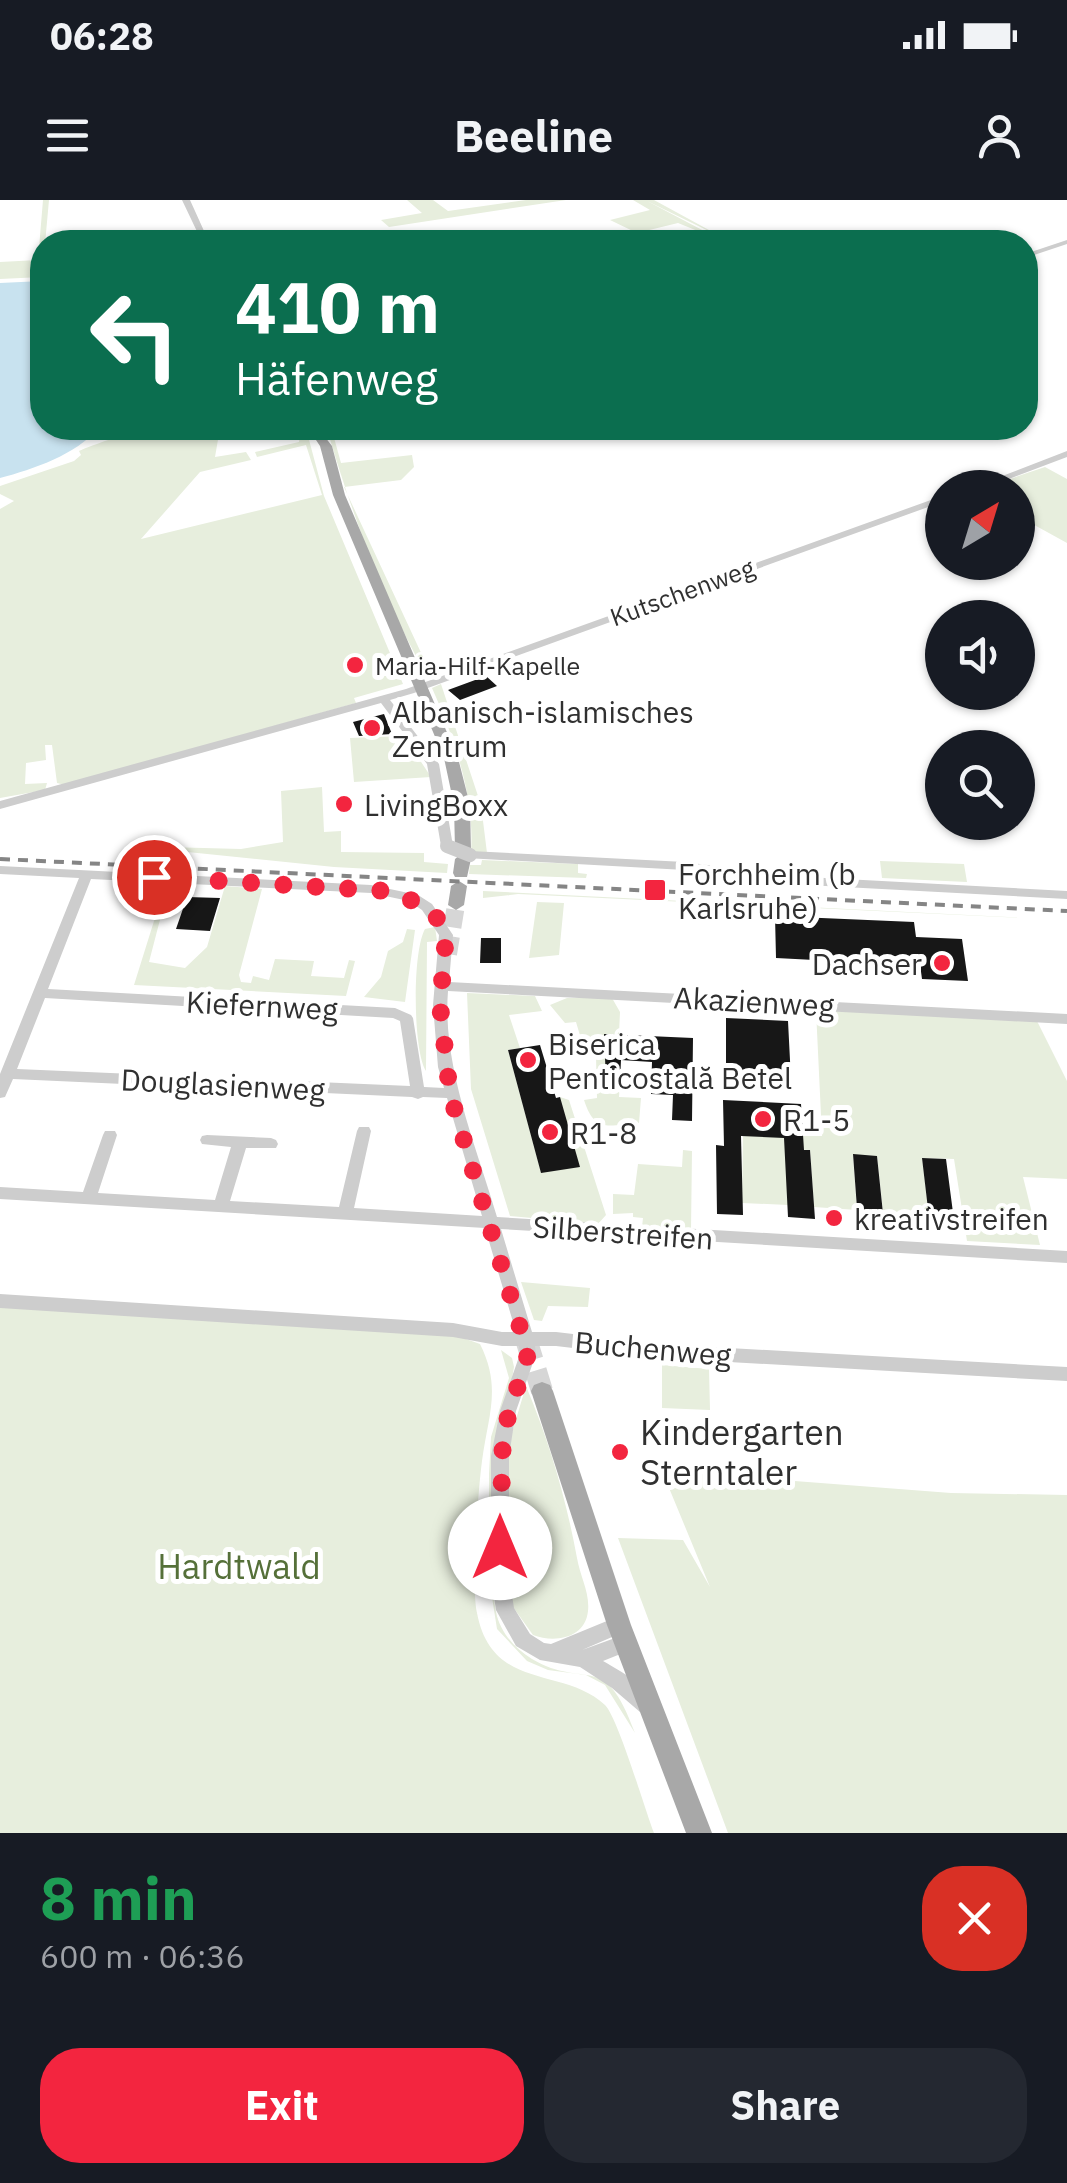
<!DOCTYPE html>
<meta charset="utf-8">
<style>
:root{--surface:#171b24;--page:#242831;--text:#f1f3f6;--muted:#9ea1a6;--accent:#f3253f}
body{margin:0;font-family:"IBM Plex Sans",sans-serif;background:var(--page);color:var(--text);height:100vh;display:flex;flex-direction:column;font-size:38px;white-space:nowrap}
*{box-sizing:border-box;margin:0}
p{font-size:32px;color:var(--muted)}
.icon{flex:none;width:55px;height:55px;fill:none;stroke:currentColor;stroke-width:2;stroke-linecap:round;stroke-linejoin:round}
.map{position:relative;height:1633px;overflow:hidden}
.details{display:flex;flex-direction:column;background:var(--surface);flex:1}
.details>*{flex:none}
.guide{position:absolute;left:30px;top:30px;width:1008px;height:210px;border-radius:40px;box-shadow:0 2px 8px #0004;background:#0b6e4f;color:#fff;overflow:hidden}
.needle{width:65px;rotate:38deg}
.controls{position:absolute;left:925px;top:270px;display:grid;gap:20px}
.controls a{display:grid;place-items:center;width:110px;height:110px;border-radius:50%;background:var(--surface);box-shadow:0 2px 8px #0004;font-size:50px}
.pin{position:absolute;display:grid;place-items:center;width:85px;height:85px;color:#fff;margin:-42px;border:5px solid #fff;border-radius:50%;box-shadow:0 2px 10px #0007}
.me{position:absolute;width:110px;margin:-55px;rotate:0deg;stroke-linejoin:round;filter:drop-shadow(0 0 8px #0008)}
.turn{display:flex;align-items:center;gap:35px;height:210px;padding:0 40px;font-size:45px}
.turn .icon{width:130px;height:130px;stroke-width:2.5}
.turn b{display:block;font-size:70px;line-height:85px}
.round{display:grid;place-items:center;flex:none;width:105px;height:105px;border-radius:40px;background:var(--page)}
.summary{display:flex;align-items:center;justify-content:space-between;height:170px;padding:0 40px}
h1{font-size:60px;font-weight:700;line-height:75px;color:#1e9e55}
.cta{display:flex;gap:20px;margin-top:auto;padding:20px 40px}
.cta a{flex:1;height:115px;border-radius:40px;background:var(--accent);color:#fff;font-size:40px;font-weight:700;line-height:115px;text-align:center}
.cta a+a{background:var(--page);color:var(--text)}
.status{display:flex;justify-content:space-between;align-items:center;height:70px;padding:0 50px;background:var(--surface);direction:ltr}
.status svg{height:28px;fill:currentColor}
header{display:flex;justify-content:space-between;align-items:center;height:130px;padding:0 40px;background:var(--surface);font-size:45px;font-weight:700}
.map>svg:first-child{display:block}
</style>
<div class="status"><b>06:28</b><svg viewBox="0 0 49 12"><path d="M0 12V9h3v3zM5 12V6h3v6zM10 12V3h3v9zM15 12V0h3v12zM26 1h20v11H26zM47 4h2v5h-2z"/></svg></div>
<header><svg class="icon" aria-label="menu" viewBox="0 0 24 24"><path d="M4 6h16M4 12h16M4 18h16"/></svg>Beeline<svg class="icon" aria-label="person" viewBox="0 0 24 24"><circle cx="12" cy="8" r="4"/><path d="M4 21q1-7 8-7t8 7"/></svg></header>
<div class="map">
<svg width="1067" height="1633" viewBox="0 0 1067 1633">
<rect width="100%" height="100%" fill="#fff"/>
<path fill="#e7eedd" d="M43 0H49L42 77 0 79V62L38 60Z
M407 0H433L448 11 526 0H566L389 27 381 20 422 13Z
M633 0H654L731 42 647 1 725 42 678 23 637 33 610 20 650 10Z
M133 228H220L215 257 246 252 251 260 200 272 141 339 322 295 306 245 257 257 255 252 299 242 300 235 241 236 266 228 308 236 324 296 403 484 354 498 356 503 65 585 57 583 52 545H45L46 560 26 563 25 584 47 583 45 590 0 598V309L14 301 0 294V286L74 261 81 255 79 251C94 244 124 236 133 228Z
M336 228H346L333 234 341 263 412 255 414 267 401 280 344 287 423 457 417 458C379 387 352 313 329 236Z
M1045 267 1067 279V343L1018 316V288H983Z
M441 484 481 605 487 653 471 652C475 597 454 537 432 488Z
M404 536 431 577 354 582 350 538Z
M322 587 324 632 341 631V652L424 653V662L448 664 447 673 334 667 129 646 241 649 283 642 281 591Z
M482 660 578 664V673L587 674 586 678 469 674 470 665H481Z
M880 661 964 664 967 682 882 678Z
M225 686 262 689 239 775 241 782 251 783 253 776 269 780 275 759 314 761 311 776 344 778 349 760 355 761 346 796 134 785 164 689H168L149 762 185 768 207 747Z
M483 691 1067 720 518 694 483 698Z
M537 702 564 703 559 755 529 758Z
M435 727 437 741 427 742 426 871C413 851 412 752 425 729Z
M407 729 415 730 405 802 364 797 381 777 388 751 403 742Z
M467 793 535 796 542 811 509 815 520 848 508 850 541 972 560 897 569 900 606 1015 598 1024 510 1016 471 889Z
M567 798H612L620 812 619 834H605L603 851 584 849 576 822 565 823 550 805Z
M816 810 1037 821 1067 881V979L1023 977 1040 1045 967 1041 954 959 922 958 929 1014 883 1012 877 956 853 955 857 1010 814 1007 810 950 786 949 788 1005 742 1003 743 936H822Z
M596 856H607L606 881 620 882 619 897 641 898 639 923C608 925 595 934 584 900L597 898Z
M683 950 692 951 691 1030 642 1027 643 1018 633 1017V1013L613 1014V994L634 995 638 964 682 967Z
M521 1082 590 1088 588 1107 548 1106 542 1121 534 1120Z
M0 1106 452 1134 480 1144C502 1188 488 1215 482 1261 478 1291 471 1387 477 1413 492 1492 564 1466 605 1505 618 1518 645 1610 654 1633H0Z
M501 1150 512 1158 514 1167C506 1212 504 1259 499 1305 496 1340 489 1377 496 1412 500 1432 515 1449 532 1459 587 1491 604 1448 635 1533L605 1485 586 1475 548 1470 527 1461 497 1429 489 1378V1274L491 1237 509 1178Z
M662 1165 709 1169 710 1210 662 1208Z
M526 1186C549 1241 566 1298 577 1358 580 1376 590 1393 588 1411 585 1439 554 1443 533 1435L513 1407 507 1387V1249Z
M662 1271 951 1293 1067 1295V1633H728L618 1338 683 1340 710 1387Z"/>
<path fill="#c8e2ef" d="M42 81V228H99C75 255 34 269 0 278V83Z"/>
<path fill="#171717" d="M486 476 497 486 460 500 448 490Z
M384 514 392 534 359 536 353 522Z
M187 697 220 698 210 731 176 729Z
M775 716 914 722 916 737 962 739 968 781 922 779 919 757 890 756 891 764 776 758Z
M481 738H501V763H480Z
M726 818 788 821 791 880 726 877Z
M604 834 693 838 692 921 672 920 673 895 651 894 652 862 621 860 620 882 606 881Z
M540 845 556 898 560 897 580 967 541 973 508 850Z
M723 900 801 904 804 950H810L815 1019 788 1017 784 938 741 936 743 1015 717 1014 716 945 724 946Z
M853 954 877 956 884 1023 858 1022Z
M922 958 946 959 955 1028 930 1026Z"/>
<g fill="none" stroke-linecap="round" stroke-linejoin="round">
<path stroke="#d6d6d6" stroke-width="18" stroke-dasharray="18 9" stroke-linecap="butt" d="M448 754 456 705"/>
<path stroke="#d6d6d6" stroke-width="22" stroke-dasharray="22 11" stroke-linecap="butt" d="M526 1139 542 1191"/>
<path fill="#cdcdcd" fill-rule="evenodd" d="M182 0H190L209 42H202Z
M1067 40V44L1025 58V54Z
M1067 251V257L985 288H971Z
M942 296V302L414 493 390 500 439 564 453 646 451 649 447 650 441 646 427 564 381 503 0 609V601L406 489Z
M470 651 685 662 788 676 1067 691V699L788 684 685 670 466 658 464 655 466 652Z
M0 666 371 685 418 695 432 704 453 735 449 782 1067 814V824L448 791C442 866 476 945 497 1017L1067 1051V1063L501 1029 532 1132H556L658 1144 1067 1167V1181L658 1158 556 1146H535L536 1154 516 1211 509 1256V1376L514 1408 530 1434 544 1443 551 1444 619 1416 626 1419 628 1425 626 1431 582 1450 626 1434 633 1437 635 1443 633 1449 603 1461C622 1472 646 1485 657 1505L654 1512 647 1514 640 1512 612 1488 580 1467 540 1460 516 1446 496 1410 491 1376V1256L500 1211 520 1154 519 1146H502L453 1137 0 1108V1094L453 1123 502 1132H516L485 1028 0 999V987L83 992 103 935 105 931H115L117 935 98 993 215 1000 231 947 202 944 200 940 202 936 207 935 271 938 276 940 278 944 276 948H246L230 1001 339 1007 357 931 359 927H369L371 931 354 1008 482 1016 447 898 423 897 418 899 412 897 13 879 5 897 0 898V874L79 678 0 674ZM91 679 371 693 409 701 422 710 439 735 433 805 438 867 444 888 424 887 413 818 411 815 395 808 48 789ZM45 798 393 818 400 821 410 886 17 869Z"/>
<path fill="#a8a8a8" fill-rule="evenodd" d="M308 228H318L332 246 345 295 458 558 470 605 471 650 465 654 471 659 467 677H455L453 673 455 659 461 654 455 650 454 605 444 558 333 295 320 246Z
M459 681 467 686 464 705 456 710 448 705 451 686Z
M542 1182 550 1185 553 1191 631 1425 712 1633H686L607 1425 531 1191 534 1185Z"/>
<path stroke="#858585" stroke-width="4" stroke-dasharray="10 8" stroke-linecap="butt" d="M0 659 1067 711"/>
<path stroke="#cdcdcd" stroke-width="14" d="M447 646 470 655"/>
</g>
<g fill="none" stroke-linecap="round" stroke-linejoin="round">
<path stroke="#f3253f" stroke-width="18" stroke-dasharray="0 32.4" d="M154 677 388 691 428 707 440 722 446 735 440 805 450 894 528 1154 503 1233 500 1348"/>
</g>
<g fill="#f3253f" stroke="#fff" stroke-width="4">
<circle cx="355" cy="465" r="10"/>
<circle cx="372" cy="528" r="10"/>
<circle cx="344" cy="604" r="10"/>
<rect x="643" y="678" width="24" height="24" rx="5"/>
<circle cx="942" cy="763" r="10"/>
<circle cx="528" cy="860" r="10"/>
<circle cx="763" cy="919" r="10"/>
<circle cx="550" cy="932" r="10"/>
<circle cx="834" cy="1018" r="10"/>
<circle cx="620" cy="1252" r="10"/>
</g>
<g text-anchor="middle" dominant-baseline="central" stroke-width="10" stroke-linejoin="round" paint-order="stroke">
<g font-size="25" fill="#303030" stroke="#fff">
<text transform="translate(682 392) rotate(-20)">Kutschenweg</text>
</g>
<g font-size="25" fill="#303030" stroke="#fff" text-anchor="start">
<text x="375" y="465">Maria-Hilf-Kapelle</text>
</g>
<g font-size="30" fill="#303030" stroke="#fff" text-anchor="start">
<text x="392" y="511">Albanisch-islamisches<tspan x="392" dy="34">Zentrum</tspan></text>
<text x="364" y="604">LivingBoxx</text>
<text x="678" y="673">Forchheim (b<tspan x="678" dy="34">Karlsruhe)</tspan></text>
<text x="922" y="763" text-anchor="end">Dachser</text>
<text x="548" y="843">Biserica<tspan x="548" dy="34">Penticostală Betel</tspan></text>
<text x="783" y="919">R1-5</text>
<text x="570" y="932">R1-8</text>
<text x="854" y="1018">kreativstreifen</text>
</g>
<g font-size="30" fill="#303030" stroke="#fff">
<text transform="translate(754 801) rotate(3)">Akazienweg</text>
<text transform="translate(262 805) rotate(3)">Kiefernweg</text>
<text transform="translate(223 884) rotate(3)">Douglasienweg</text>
<text transform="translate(623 1032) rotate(4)">Silberstreifen</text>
<text transform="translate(653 1148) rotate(5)">Buchenweg</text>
</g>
<g font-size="35" fill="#303030" stroke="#fff" text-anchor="start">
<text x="640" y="1232">Kindergarten<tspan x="640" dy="40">Sterntaler</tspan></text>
</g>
<g font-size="35" fill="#557039" stroke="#fff">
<text x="239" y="1366">Hardtwald</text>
</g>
</g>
</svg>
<div class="controls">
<a><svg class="needle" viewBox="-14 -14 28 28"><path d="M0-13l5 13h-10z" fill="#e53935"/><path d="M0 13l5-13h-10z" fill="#9ea1a6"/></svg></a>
<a><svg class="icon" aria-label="sound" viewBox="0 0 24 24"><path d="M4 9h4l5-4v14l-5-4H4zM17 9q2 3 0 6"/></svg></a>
<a><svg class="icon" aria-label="search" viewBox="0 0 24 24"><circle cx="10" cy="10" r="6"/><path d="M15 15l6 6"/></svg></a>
</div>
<div class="pin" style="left:154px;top:677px;background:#d93025"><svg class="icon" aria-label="arrive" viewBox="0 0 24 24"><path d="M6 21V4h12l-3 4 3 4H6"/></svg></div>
<svg class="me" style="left:500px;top:1348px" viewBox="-20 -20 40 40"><circle r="19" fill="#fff"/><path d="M0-13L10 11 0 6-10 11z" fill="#f3253f"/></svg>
<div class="guide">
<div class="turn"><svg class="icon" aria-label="left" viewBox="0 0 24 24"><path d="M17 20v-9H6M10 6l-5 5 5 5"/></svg><div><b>410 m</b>Häfenweg</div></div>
</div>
</div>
<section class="details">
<div class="summary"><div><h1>8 min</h1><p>600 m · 06:36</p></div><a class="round" style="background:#d93025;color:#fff"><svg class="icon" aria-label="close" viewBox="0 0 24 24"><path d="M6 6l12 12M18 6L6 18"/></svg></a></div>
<div class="cta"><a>Exit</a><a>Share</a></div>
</section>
